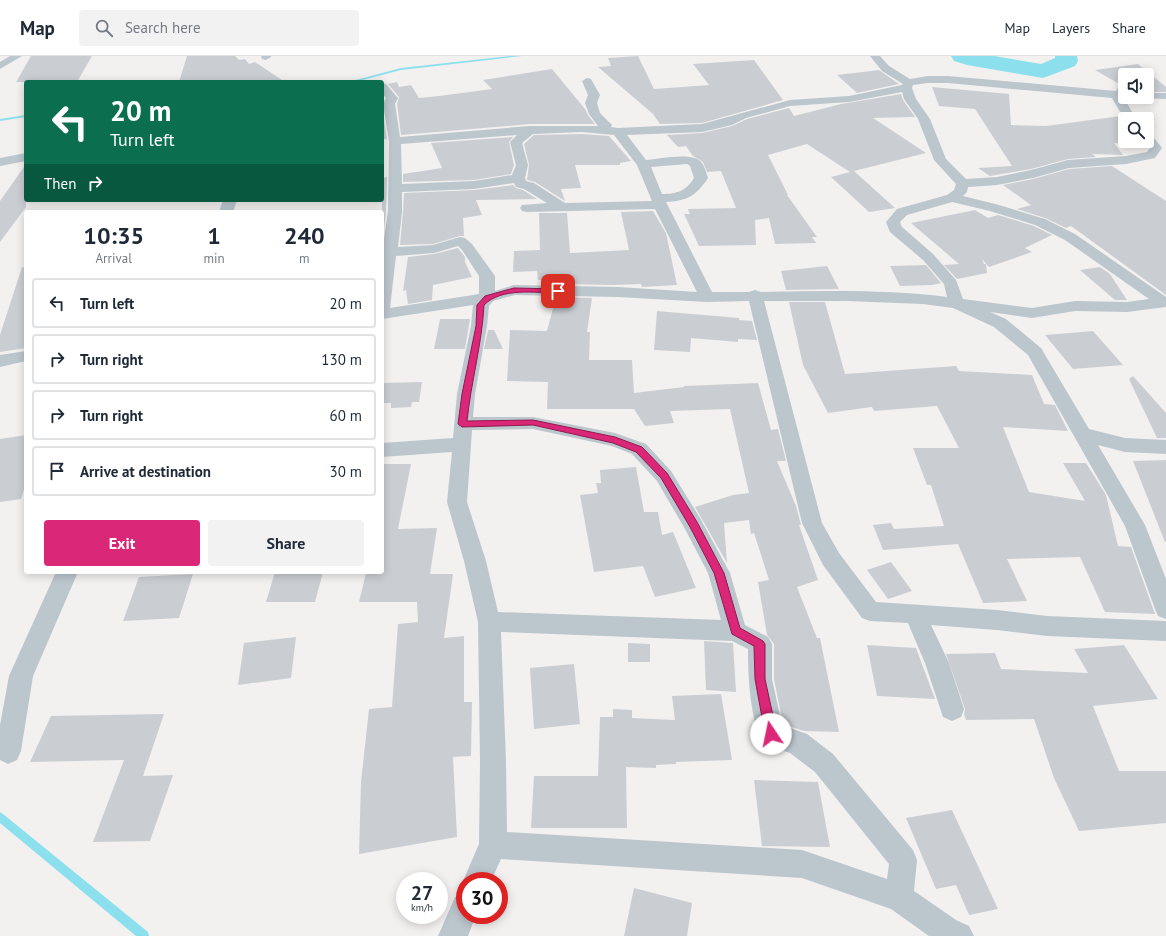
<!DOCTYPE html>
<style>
:root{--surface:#fff;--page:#f2f2f3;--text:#1f2937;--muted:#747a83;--line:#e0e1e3;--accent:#db2777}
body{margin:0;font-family:"PT Sans",sans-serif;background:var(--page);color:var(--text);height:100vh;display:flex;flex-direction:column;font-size:15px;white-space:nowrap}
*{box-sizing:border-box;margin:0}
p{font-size:13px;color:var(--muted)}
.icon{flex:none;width:22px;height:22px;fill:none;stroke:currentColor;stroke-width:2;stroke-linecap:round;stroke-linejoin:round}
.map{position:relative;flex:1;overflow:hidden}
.side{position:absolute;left:24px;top:154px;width:360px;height:364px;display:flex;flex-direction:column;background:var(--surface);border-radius:4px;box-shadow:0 2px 10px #0003}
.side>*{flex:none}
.banner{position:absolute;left:24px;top:24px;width:360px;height:122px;border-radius:4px;box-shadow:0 2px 10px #0003;background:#0b6e4f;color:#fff;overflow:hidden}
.tools{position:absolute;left:1118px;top:12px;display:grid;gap:8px}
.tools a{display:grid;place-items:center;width:36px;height:36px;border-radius:4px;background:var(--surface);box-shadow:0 2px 10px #0003;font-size:20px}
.speed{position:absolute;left:396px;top:816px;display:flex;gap:8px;font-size:20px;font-weight:700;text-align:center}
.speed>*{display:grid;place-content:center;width:52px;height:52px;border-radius:50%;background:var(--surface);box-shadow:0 2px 10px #0003;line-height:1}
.speed small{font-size:10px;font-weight:400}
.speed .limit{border:6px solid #d22;background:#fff;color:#111}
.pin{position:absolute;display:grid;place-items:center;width:34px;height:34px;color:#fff;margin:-17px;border-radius:8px;box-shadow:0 2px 6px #0006}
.me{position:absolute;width:44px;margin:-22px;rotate:349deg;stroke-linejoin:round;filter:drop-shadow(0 0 3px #0008)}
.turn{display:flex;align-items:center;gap:14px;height:84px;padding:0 20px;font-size:18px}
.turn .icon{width:52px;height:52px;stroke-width:2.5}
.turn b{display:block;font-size:28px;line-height:34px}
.then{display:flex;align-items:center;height:38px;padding:0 20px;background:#0003;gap:8px;font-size:15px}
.eta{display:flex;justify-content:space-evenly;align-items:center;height:68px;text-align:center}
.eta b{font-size:24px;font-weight:600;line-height:28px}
.action{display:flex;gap:8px;margin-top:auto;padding:8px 20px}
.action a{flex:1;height:46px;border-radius:4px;background:var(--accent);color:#fff;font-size:16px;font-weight:600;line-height:46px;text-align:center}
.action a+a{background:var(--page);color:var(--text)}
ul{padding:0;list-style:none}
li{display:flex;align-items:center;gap:12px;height:50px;margin:0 8px 6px;padding:0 12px;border:2px solid var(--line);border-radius:4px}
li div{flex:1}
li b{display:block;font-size:15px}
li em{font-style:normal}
header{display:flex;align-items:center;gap:24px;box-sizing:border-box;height:56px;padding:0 20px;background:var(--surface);border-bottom:1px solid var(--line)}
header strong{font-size:19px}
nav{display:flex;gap:22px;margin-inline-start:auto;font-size:14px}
.search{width:280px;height:36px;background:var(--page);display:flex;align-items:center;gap:10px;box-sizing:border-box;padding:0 14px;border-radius:4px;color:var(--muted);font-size:15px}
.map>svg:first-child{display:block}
</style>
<header>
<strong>Map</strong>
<div class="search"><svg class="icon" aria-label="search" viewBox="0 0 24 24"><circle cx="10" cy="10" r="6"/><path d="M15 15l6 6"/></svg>Search here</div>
<nav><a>Map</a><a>Layers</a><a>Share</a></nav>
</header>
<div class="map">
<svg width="1166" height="880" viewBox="0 0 1166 880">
<rect width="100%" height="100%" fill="#f3f0f0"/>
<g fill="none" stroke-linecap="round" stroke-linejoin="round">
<path fill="#8ce0ed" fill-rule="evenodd" d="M510 0H522L401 14 355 26H348L401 12Z
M26 59V61L0 65V63Z
M0 756 3 758 148 876 149 880H136L0 767Z"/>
<path fill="#8ce0ed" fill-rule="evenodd" d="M951 0H994L1041 8 1055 2V0H1077L1078 5 1075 10 1043 22 967 9 954 5Z"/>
</g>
<path fill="#caced3" d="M31 0H92L77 26H16Z
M187 0H235L239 4 245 3 249 8 255 6 285 26H179Z
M638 0 654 33 709 29 693 8 754 4 783 44 702 67 660 68 653 58 598 11 611 10 608 2Z
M1138 8 1166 31V36H1147V19H1125V29H1121L1095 14Z
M552 13 585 53 588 59 595 68H530L401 79 397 48 399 41 388 28 397 26 399 31 411 29 419 42 439 40 492 33 483 24Z
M879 14 899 28 857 37 837 19Z
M932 31 1009 38 1011 69 1046 70 1121 60 1125 65V85H1130L1132 88 1114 87 1123 99 1092 98 1096 101 1068 103 1031 113 990 120 978 112 1012 110 975 53 939 50Z
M901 38 903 44 915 61 873 62 926 97 850 116 807 88 768 99 788 139H787L817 181H812L816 187 775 188 769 162 755 164 756 189 699 190 684 158H690L688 153 736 152 721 115 707 116 703 106 693 100 686 90 678 91 667 79 702 77 732 70 747 63 789 52 794 60 841 48Z
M382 51 387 83H382Z
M582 78 609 80 631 105 620 107V109H575L581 132 561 133 565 145 535 126 527 124 529 109 524 88 534 79Z
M513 81 509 86 514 109 511 118 474 124 403 126V118L442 112 431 87Z
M26 108V151L0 186V145Z
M1112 110 1166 145V239L1071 170 1066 172 1045 162 1017 153 1031 149 1003 129 1033 123 1069 113Z
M854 115 895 152 869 156 831 121Z
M387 121 386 156 382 186V122Z
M513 129 516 132 523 134 537 143 476 144 482 159 463 162 464 180H460L433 188 400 189 403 156 404 137 474 134Z
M975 154 988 162 998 159 1034 170 1052 179 1025 192 1032 196 989 211 982 203 984 208H986L987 217 957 223 944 209 959 208 911 167Z
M653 155 666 177 677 229 642 231 641 228 614 229 559 228 561 222 538 224 537 215 513 216 514 195 540 194 539 157H567L570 197 629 194 621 156Z
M458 192 465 201V206L472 221 433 229 432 244 408 248 406 234 403 235 408 201 434 198Z
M926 209 941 227 932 229 900 230 890 210Z
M827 210 839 233 786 234 781 215Z
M22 211 26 212V292L0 296V279Z
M1100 211 1110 218 1127 244H1115L1080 214Z
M556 241 592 242 587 276H590L589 304H632L634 337 684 331V330L758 327 771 374 778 373 786 405H777L796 450 801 469H799L818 524 797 531 817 582H820L839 676 804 675 783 668 774 623V588L767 579 758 526 769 524 754 477 751 478 749 464 724 467 727 507 695 451 733 439 749 437 730 353 670 355 674 367 645 370 634 353H547L548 326 507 325 510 274 547 275Z
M789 246H825L845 318 956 310 959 315 1032 319 1044 348 1055 349 1068 375 1003 371 1029 436 1085 445 1063 407H1086L1106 439 1118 490 1131 491 1155 558 1105 556 1080 501 1007 503 1027 545 983 547 958 488 883 494 873 469 891 467 894 473 944 470 931 429H927L913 392H959L937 350 874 355 872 351 828 357 803 309Z
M657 255 739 262V264L752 265 757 284 738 283V286L691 282 690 296 654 294Z
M440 263H470L465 293H434Z
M488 274H494L503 293H484Z
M1093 275 1123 309 1073 313 1045 279Z
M1133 320 1166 357V382H1157L1129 323Z
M422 326 419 346H412L411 351 391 352V347H382V327Z
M26 379V427L21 443 0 446V383Z
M1166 404V485L1165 486 1133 405Z
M382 408H411L398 473 437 472 430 518H453L444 582 464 580V646H472L471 700 453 701 457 781 359 798 361 726 369 653 392 651 398 568 418 566 417 546H359L366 517H382Z
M636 411 644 456H658L662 479 673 476 696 532 655 541 643 510 594 516 580 439 598 437 596 427H601L600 414Z
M891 506 912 535 888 543 867 514Z
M275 516H323L315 546H266Z
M193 518 179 562 123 565 139 521Z
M296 581 291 622 238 629 244 587Z
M704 585 733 587 736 636 706 634Z
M628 587 650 588V606H628Z
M867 589 916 592 935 643 877 640Z
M1124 589 1158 643 1093 650 1119 715H1166V767L1079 775 1054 722 1034 663 966 664 964 658 965 653 946 598 995 597 1001 613 1088 617 1074 593Z
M574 608 580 668 534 673 530 612Z
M721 638 732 704 676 706V708L656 709V712L626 711 627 772H531L534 720H598L600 661H613V653L632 654V662L675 664 672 640Z
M164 658 143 720 173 719 150 785 93 786 124 704 30 706 51 660Z
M754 724 818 726 830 791 762 790Z
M952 754 998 853 969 859 956 829 936 833 906 762Z
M634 832 692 847 687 880H624Z"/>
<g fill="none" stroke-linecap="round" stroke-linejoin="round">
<path fill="#bcc6cd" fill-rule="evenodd" d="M10 0H22L0 13V6Z
M261 0H271V1L266 4 262 3Z
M870 0H880L889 10 910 23 928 20H948L1116 35 1118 31 1125 30V41H1129L1124 42 1136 63H1125V64L1112 42 948 27H928L913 29 912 32 916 43 930 63 946 103 966 123 997 121 1031 114 1068 104 1126 100 1147 96 1150 92 1144 85H1147V77L1151 78 1162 92 1155 102 1126 108 1069 112 1033 122 997 129 968 131 967 136 963 140 999 149 1045 163 1075 178 1166 241V251L1127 256 1075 255 1032 262 990 256 1006 263 1041 292 1089 373 1125 382 1166 384V398L1125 396 1098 389 1145 469 1166 523V563L1158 560 1155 553 1125 470 1028 299 994 271 953 252 923 248 847 245H764L822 467 839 497 876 546 997 554 1047 560 1166 565V585L1047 580 997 574 931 569 949 607 964 653 961 661 952 665 943 661 925 607 908 567 870 565 862 562 823 509 802 467 749 245 707 246 618 241 515 239 493 245 489 250 487 270 475 338 473 361H533L615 377 646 388 671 415 700 462 730 517 745 569 768 581 772 588V623L782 669 807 678 833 698 913 794 917 804 914 835 956 864 969 870 974 880H929L891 853 802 822 501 803 491 825H465V830L463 825 479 788 480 706 478 566 464 505 447 446 452 396 382 401V387L453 382 457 338 471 270 473 249 382 263V196L388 156 389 85 383 48 386 42 382 37V27L386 28 398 42 395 48 400 81 530 70H598L589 58 585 47 588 39 582 25 587 22 591 23 600 39 597 47 600 57 612 69 611 71 618 72 702 68 790 44 849 40 902 29 903 28 882 15ZM902 36 904 43 918 63 934 104 956 128 954 134 947 139 897 153 886 166 890 176 923 204 944 228 947 241C885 233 823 235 761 236L755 234 749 236H712L666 146C687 145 696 140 708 122 706 117 705 111 702 107 694 95 659 103 646 104L627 79 702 76 732 69 746 62 790 50 849 46ZM582 76 614 79 637 109 652 145 565 147 534 127 526 125 525 122 528 109 522 87 533 78ZM517 79 510 86 516 109 512 119 474 125 402 128 401 88ZM687 108 690 110 694 122C686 135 677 138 662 138L651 111ZM514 127 516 131 524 133 547 147 522 149 520 152 522 155 527 156 655 153 697 236 618 231 514 229 495 235V220L472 188 465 182 460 181 433 189 398 191 402 156V136L474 133ZM952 146 990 155 1035 169 1065 184 1149 243 1127 246 1075 245 1032 252 963 243 956 224 933 198 902 171 900 166 907 159ZM458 190 462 194 479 220V238L390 252 396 200 434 197ZM533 373 612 390 632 398 657 425 685 473 708 517 721 564 498 556 486 505 467 446 472 374ZM501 576 732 585 748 593C748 623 750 659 762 687L790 697 815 716 889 808 887 823 802 794 507 776 506 706Z
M1147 37H1166V43L1143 42 1142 41H1147Z
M26 97V105L0 110V102Z
M223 144H237L233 156H219Z
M26 295V305L0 311V299Z
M56 516H78L33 620 21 695 17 704 8 708 0 704V669L9 620Z
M465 837V859H476L468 880H438L455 841Z"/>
</g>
<path fill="#db2777" stroke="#8e194d" d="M514 232 558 233 562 235 558 237C535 237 502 231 484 249 482 288 471 326 467 365L533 364 615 381 642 391 667 417 697 466 724 517 740 572 763 585 765 588V623L777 678 775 682 771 684 767 682 765 678 755 623 754 590 732 578 714 517 690 471 661 422 636 396 613 387 533 369 462 371 458 368 462 338 476 270 477 249 485 240Z"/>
</svg>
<div class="tools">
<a><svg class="icon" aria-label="sound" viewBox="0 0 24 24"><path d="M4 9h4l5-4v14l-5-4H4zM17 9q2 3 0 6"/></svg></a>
<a><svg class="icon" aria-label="search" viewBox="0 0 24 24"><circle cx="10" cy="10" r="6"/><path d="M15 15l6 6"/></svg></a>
</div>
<div class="speed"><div>27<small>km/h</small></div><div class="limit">30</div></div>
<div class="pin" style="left:558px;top:235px;background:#d93025"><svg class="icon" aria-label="arrive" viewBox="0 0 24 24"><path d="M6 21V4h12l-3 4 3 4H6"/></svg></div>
<svg class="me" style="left:771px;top:678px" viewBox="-20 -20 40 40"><circle r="19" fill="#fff"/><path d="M0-13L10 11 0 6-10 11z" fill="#db2777"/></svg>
<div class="banner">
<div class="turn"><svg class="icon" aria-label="left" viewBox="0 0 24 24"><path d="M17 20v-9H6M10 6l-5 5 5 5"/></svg><div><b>20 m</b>Turn left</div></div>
<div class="then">Then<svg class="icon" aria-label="right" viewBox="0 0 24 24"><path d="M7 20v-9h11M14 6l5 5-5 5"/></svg></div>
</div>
<section class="side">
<div class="eta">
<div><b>10:35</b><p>Arrival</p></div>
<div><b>1</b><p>min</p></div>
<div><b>240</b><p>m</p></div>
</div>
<ul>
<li><svg class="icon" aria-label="left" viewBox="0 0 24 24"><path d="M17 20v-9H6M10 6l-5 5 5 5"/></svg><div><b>Turn left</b></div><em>20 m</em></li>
<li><svg class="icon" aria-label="right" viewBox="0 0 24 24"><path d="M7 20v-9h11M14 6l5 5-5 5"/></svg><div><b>Turn right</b></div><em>130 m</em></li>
<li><svg class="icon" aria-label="right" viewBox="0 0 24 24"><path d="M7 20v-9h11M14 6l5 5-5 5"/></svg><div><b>Turn right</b></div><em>60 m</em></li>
<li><svg class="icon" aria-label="arrive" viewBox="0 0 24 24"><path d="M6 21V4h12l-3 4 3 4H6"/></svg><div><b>Arrive at destination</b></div><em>30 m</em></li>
</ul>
<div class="action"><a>Exit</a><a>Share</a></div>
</section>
</div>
